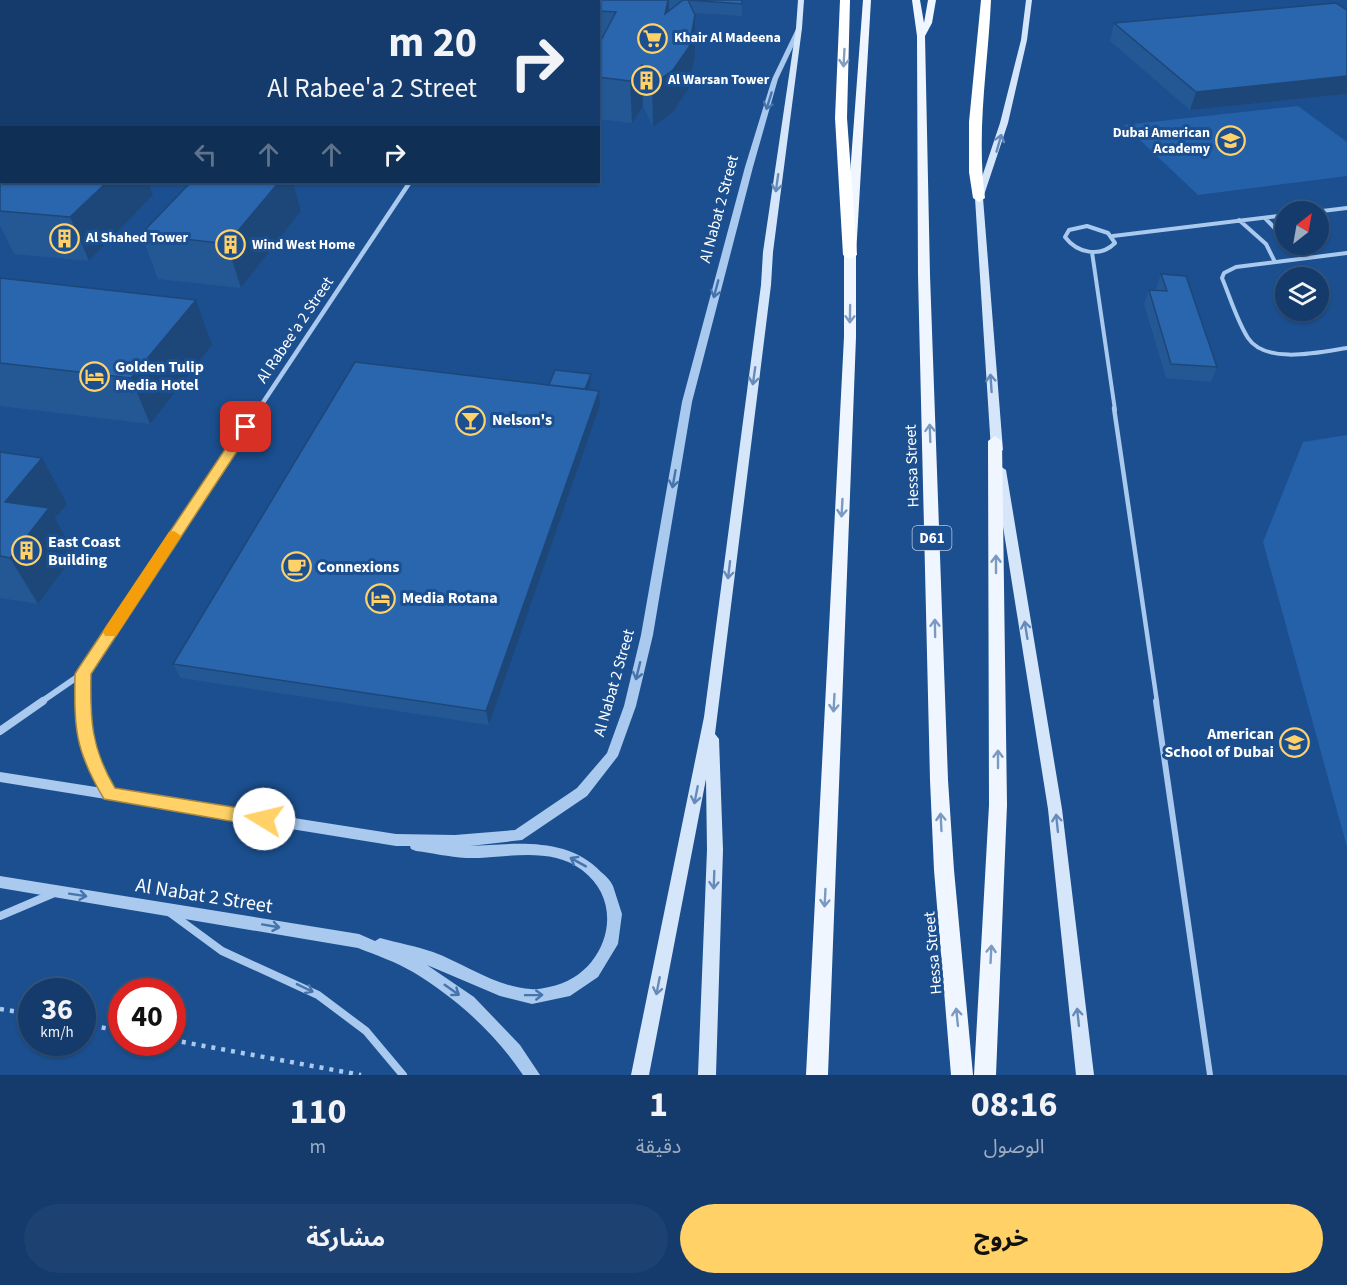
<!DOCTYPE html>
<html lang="ar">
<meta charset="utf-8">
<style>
:root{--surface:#143b6b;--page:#1d4271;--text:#f1f3f6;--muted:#9dadc1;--line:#33557e;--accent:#ffd166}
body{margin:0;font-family:"Source Sans 3","Noto Sans Arabic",sans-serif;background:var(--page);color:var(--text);direction:rtl;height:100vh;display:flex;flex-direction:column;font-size:22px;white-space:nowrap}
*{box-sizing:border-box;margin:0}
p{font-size:20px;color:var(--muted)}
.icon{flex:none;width:33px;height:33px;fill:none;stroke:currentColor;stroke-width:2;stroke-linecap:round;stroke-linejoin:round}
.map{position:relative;height:1075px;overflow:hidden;direction:ltr}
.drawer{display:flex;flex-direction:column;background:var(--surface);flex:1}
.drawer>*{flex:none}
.guide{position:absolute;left:0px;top:0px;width:600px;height:183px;box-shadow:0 2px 4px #0004,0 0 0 2px var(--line);direction:rtl;background:#143b6b;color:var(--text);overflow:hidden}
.needle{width:39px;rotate:31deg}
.fabs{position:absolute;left:1275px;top:201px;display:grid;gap:12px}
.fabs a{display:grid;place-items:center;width:54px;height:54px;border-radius:50%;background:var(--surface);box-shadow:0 2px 4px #0004,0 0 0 2px var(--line);font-size:30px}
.speed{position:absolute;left:18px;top:978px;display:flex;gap:12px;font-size:30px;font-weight:700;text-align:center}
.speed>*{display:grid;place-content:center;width:78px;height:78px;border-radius:50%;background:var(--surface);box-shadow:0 2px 4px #0004,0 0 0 2px var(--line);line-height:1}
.speed small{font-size:15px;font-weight:400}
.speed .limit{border:9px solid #d22;background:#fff;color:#111}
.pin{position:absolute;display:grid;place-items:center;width:51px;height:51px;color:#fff;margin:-26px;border-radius:12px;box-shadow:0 3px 9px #0006}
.me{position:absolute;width:66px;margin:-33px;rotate:279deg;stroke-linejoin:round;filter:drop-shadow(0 0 4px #0008)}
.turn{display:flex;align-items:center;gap:21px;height:126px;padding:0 24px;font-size:27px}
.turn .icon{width:78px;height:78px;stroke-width:2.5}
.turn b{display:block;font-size:42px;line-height:51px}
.lanes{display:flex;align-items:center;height:57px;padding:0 24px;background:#0003;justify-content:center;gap:30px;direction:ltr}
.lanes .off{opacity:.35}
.eta{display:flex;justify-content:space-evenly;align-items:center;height:102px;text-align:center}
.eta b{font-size:36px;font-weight:700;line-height:42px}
.action{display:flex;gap:12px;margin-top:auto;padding:12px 24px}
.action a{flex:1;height:69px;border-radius:36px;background:var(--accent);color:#111;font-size:24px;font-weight:700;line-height:69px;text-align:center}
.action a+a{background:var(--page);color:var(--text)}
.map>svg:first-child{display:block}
</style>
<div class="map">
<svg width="1347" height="1075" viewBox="0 0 1347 1075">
<rect width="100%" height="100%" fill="#1b4f8f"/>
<path fill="#2461a8" d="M1298 106 1347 142V176L1198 195 1124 125Z
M1347 435V847L1263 542 1303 442Z"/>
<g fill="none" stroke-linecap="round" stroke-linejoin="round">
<path stroke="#a9c9ee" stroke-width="4.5" stroke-dasharray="4 6" stroke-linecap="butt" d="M0 1009 32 1014
M82 1024 122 1031
M172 1040 361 1075"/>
<path stroke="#a9c9ee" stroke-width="4" d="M1314 212 1347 208
M1265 218 1286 240
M1239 220 1266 244 1275 262
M1087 226 1108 233 1115 243C1100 258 1077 253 1065 237L1069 230Z
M1113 236 1286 215
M1291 244 1310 257
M1092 252 1115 410
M1347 253 1236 267 1224 273 1222 278C1230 297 1237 321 1248 338 1266 365 1321 352 1347 348"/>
<path stroke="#a9c9ee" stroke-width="4.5" d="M1114 408 1157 702"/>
<path stroke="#a9c9ee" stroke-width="6" d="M1156 701 1210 1075"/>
<path stroke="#a9c9ee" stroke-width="4.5" d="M258 410 410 182"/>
<path stroke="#a9c9ee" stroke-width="6" d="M41 702 83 673 259 408
M82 702 83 673"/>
<path stroke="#a9c9ee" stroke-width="8" d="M82 701C82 735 93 765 110 794
M0 731 43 701
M169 912 222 951 318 995 366 1031 403 1075
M0 916 52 894"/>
<path fill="#a9c9ee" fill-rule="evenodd" d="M797 27 802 28 778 79 753 167 692 402 653 635 636 706 618 756 587 796 522 840 470 846C515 844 567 836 601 872 606 876 610 880 613 886L622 914 618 944 598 977 570 996 532 1004 500 996 427 965 474 997 520 1045 540 1075H523C495 1033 456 998 413 972 396 962 376 955 358 948L0 888V876L359 934 375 941 380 938C398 943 416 946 433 952 465 964 496 987 531 989 537 990 543 988 549 987 604 977 630 906 582 870 549 845 503 859 466 858 449 857 432 853 416 851L411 849 410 846H396L0 782V772L396 834 455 835 515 830 577 788 607 753 624 706 641 635 682 402 745 167 772 79Z"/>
<path fill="#d6e6fa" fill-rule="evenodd" d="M798 0H804L802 28 773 252 771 285 715 734 719 739 723 850 716 1075H698L707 850 706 779 649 1075H631L704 717 761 285 763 252 796 28Z
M1026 0H1032L1027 40 1008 123 983 198 1003 450 997 454 991 450 975 198 1000 123 1021 40Z
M1000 466 1006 470 1062 809 1094 1075H1076L1048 809 994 470Z"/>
<path fill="#f0f6ff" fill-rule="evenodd" d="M863 0H871L856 255V337L828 1075H806L844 337V255Z
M912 0H920L924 23 928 0H936L932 23 925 36 930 275 948 780 954 870 973 1075H951L934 870 930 780 918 275 917 36Z
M995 436 1002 441 1007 805 996 1075H974L989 805 988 441Z"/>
<path fill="#fff" fill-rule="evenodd" d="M840 0H850L847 118 857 255 850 259 843 255 835 118Z
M981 0H991C988 67 976 131 985 198L979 202 973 198 969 172V122Z"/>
</g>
<path fill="#245895" d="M193 0H288L284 2H196Z
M577 0H742V16L694 13 695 15V55L689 88 673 112 653 127 643 106 632 123 598 119V2H578Z
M1347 10V94L1190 110 1110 41 1114 23Z
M191 182H293L301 211 241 288 158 279 141 234Z
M0 186 153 195 89 261 14 254 0 225Z
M1161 274 1217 367 1211 382 1166 378 1144 304 1149 290 1157 291 1156 289Z
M0 278 212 345 150 424 0 406Z
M591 381 588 389 600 405 489 725 181 678 173 664 549 385Z
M0 452 67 504 55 518 75 554 38 604 0 598Z"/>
<path fill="#1d4779" d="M230 0H288L284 2H230Z
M484 0H497L496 2H482Z
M668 0H669V37L665 14Z
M695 15V55L689 88 673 112 653 127 652 85Z
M0 29H2V74H0Z
M642 65 643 106 632 123 630 81Z
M1347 76V94L1190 110 1196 92Z
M107 182H148L153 195 89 261 70 217Z
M279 182H293L301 211 241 288 227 244Z
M196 300 212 345 150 424 131 378Z
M591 374V381L585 398V390Z
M599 391 600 405 489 725 486 711Z
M42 458 67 504 55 518 75 554 38 604 10 558 5 502Z"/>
<path fill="#2a66ad" stroke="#1d4779" stroke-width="1.5" d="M0 0H72L75 2H2V29H0Z
M330 0H484L482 2H325Z
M598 0H668L665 14 683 0H688L695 15 689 47 673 70 652 85 642 65 630 81 598 77V46L616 12 598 11V2H597Z
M688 0H742V4Z
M1336 3 1347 10V76L1196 92 1114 23Z
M2 181V182H107L70 217 0 211V186Z
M191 182H279L227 244 141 234Z
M1161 274 1186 276 1217 367 1171 364 1149 290 1167 291Z
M0 278 196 300 131 378 0 363Z
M355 362 599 391 486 711 173 664Z
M555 370 591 374 585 389 549 385Z
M0 452 42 458 5 502 49 508 10 558 0 556Z"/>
<defs><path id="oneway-shaft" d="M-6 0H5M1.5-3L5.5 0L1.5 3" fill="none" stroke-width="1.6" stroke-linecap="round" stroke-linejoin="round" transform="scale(1.5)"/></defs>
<use stroke="#829ec1" href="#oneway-shaft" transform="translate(844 58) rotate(93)"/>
<g stroke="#4674ac">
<use href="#oneway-shaft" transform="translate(769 101) rotate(107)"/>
<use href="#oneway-shaft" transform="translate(716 289) rotate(105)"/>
<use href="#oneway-shaft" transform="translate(674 479) rotate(100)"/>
<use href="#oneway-shaft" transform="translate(638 671) rotate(104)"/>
<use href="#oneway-shaft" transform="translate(578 862) rotate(-151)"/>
<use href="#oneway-shaft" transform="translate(78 895) rotate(9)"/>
<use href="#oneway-shaft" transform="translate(271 926) rotate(10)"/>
<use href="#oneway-shaft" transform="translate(305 988) rotate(26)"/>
<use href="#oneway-shaft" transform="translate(452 990) rotate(35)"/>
<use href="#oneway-shaft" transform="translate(534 995) rotate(-1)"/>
</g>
<g stroke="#668bba">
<use href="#oneway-shaft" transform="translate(999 143) rotate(-74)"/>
<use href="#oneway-shaft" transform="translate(777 183) rotate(98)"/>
<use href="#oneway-shaft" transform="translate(754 376) rotate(98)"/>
<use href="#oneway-shaft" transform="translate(991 383) rotate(-94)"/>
<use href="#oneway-shaft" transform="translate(729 570) rotate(97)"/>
<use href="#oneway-shaft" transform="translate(1026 630) rotate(-99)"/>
<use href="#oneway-shaft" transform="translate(696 795) rotate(101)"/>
<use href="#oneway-shaft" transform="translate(1057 823) rotate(-96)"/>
<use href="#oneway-shaft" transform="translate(714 880) rotate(92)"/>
<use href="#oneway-shaft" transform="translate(658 986) rotate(101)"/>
<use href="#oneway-shaft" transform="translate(1078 1017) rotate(-96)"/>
</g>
<g stroke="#7b9ac1">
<use href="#oneway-shaft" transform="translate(850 314) rotate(91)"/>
<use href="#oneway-shaft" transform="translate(930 433) rotate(-92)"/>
<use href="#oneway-shaft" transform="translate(842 508) rotate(93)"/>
<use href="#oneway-shaft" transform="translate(996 564) rotate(-90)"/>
<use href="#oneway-shaft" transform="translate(935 628) rotate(-91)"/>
<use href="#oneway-shaft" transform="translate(834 703) rotate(93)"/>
<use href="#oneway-shaft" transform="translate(998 759) rotate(-90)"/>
<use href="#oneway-shaft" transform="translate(941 822) rotate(-93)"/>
<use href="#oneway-shaft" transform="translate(825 898) rotate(93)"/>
<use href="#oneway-shaft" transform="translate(991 954) rotate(-87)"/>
<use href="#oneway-shaft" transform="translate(957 1017) rotate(-96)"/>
</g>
<path fill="#ffd166" stroke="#a68842" stroke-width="1.5" d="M246 423 253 427 91 674C90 719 91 748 115 788L264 812 270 814 272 819 270 824 264 827 104 799C75 750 74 729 75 674L78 669 242 424Z"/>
<path fill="#f59e0b" d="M174 531 181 536 116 636H105L103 632 105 628 169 532Z"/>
<defs>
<symbol id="supermarket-ring" viewBox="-11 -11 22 22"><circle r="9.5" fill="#1b4f8f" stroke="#ffd166" stroke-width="1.5"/><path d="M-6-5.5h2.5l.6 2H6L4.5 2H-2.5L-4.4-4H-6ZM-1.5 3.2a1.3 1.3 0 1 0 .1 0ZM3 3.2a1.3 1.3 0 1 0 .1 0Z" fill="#ffd166"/></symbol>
<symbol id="building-ring" viewBox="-11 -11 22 22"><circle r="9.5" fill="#1b4f8f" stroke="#ffd166" stroke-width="1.5"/><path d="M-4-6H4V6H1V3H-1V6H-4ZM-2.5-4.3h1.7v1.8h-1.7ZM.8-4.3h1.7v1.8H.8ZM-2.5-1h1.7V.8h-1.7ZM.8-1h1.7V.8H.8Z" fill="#ffd166"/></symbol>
<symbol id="school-ring" viewBox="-11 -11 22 22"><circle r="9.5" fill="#1b4f8f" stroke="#ffd166" stroke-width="1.5"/><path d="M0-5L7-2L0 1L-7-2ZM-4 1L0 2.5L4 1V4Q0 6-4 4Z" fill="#ffd166"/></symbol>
<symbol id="hotel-ring" viewBox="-11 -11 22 22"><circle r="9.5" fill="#1b4f8f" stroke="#ffd166" stroke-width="1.5"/><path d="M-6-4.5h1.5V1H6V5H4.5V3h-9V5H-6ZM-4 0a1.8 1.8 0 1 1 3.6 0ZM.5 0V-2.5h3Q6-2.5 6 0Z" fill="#ffd166"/></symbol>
<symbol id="bar-ring" viewBox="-11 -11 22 22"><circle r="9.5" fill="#1b4f8f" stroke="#ffd166" stroke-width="1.5"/><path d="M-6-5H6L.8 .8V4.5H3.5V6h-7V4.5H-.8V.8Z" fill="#ffd166"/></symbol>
<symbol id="cafe-ring" viewBox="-11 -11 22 22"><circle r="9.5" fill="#1b4f8f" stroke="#ffd166" stroke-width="1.5"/><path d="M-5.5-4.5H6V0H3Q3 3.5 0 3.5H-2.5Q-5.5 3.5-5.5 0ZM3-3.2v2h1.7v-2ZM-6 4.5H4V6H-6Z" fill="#ffd166"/></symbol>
</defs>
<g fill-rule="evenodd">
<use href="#supermarket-ring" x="636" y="22" width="33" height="33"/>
<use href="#building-ring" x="630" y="64" width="33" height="33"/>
<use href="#school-ring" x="1214" y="124" width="33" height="33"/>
<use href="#building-ring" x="48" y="222" width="33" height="33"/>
<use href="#building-ring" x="214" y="228" width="33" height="33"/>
<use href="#hotel-ring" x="78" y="360" width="33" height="33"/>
<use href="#bar-ring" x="454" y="404" width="33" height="33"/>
<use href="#building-ring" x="10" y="534" width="33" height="33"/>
<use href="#cafe-ring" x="280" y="550" width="33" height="33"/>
<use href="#hotel-ring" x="364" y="582" width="33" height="33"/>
<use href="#school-ring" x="1278" y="726" width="33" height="33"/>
</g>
<g text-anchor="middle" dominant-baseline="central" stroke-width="6" stroke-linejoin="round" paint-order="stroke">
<g font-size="14" font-weight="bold" fill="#fff" stroke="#1b4f8f" text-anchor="start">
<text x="674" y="38">Khair Al Madeena</text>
<text x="668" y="80">Al Warsan Tower</text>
<text x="1210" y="133" text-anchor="end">Dubai American<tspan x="1210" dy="16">Academy</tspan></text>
<text x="86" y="238">Al Shahed Tower</text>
<text x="252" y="245">Wind West Home</text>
</g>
<rect fill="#1b4f8f" stroke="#bbcadd" stroke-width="1.5" x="912.5" y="526" width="39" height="24" rx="4.5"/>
<g font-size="15" font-weight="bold" fill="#fff">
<text x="932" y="538">D61</text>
</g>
<g font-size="16" fill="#fff" stroke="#1b4f8f">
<text transform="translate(719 209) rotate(-75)">Al Nabat 2 Street</text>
<text transform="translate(295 330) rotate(-56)">Al Rabee'a 2 Street</text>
<text transform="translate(912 466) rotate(-92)">Hessa Street</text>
<text transform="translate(614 683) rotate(-74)">Al Nabat 2 Street</text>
<text transform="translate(933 953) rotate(-95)">Hessa Street</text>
</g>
<g font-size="16" font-weight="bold" fill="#fff" stroke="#1b4f8f" text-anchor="start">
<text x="115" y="367">Golden Tulip<tspan x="115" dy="18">Media Hotel</tspan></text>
<text x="492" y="420">Nelson's</text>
<text x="48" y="542">East Coast<tspan x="48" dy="18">Building</tspan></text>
<text x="317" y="567">Connexions</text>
<text x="402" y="598">Media Rotana</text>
<text x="1274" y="734" text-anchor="end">American<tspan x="1274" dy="18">School of Dubai</tspan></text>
</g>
<g font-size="20" fill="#fff" stroke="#1b4f8f">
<text transform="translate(204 896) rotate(9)">Al Nabat 2 Street</text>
</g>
</g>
</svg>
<div class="fabs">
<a><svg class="needle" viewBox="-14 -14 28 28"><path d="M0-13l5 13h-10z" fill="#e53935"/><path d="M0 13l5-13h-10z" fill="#9dadc1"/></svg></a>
<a><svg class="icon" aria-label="layers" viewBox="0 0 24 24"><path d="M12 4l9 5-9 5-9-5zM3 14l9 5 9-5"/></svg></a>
</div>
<div class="speed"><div>36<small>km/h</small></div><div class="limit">40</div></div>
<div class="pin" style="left:246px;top:427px;background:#d93025"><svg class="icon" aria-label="arrive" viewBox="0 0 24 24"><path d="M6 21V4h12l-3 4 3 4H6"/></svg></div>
<svg class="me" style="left:264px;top:819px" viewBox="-20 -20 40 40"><circle r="19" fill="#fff"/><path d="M0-13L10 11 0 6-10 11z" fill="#ffd166"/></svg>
<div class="guide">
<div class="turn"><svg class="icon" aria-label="right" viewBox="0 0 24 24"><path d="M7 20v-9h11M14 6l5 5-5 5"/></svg><div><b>20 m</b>Al Rabee'a 2 Street</div></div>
<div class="lanes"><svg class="icon off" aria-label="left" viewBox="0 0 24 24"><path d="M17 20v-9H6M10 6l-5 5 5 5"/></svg><svg class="icon off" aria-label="ahead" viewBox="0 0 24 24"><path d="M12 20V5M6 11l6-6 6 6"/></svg><svg class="icon off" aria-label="ahead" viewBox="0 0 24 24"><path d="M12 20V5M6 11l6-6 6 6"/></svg><svg class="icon" aria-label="right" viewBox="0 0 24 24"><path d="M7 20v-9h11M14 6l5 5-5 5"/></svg></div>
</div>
</div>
<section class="drawer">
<div class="eta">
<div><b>08:16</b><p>الوصول</p></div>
<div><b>1</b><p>دقيقة</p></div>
<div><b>110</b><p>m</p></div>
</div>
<div class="action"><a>خروج</a><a>مشاركة</a></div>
</section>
